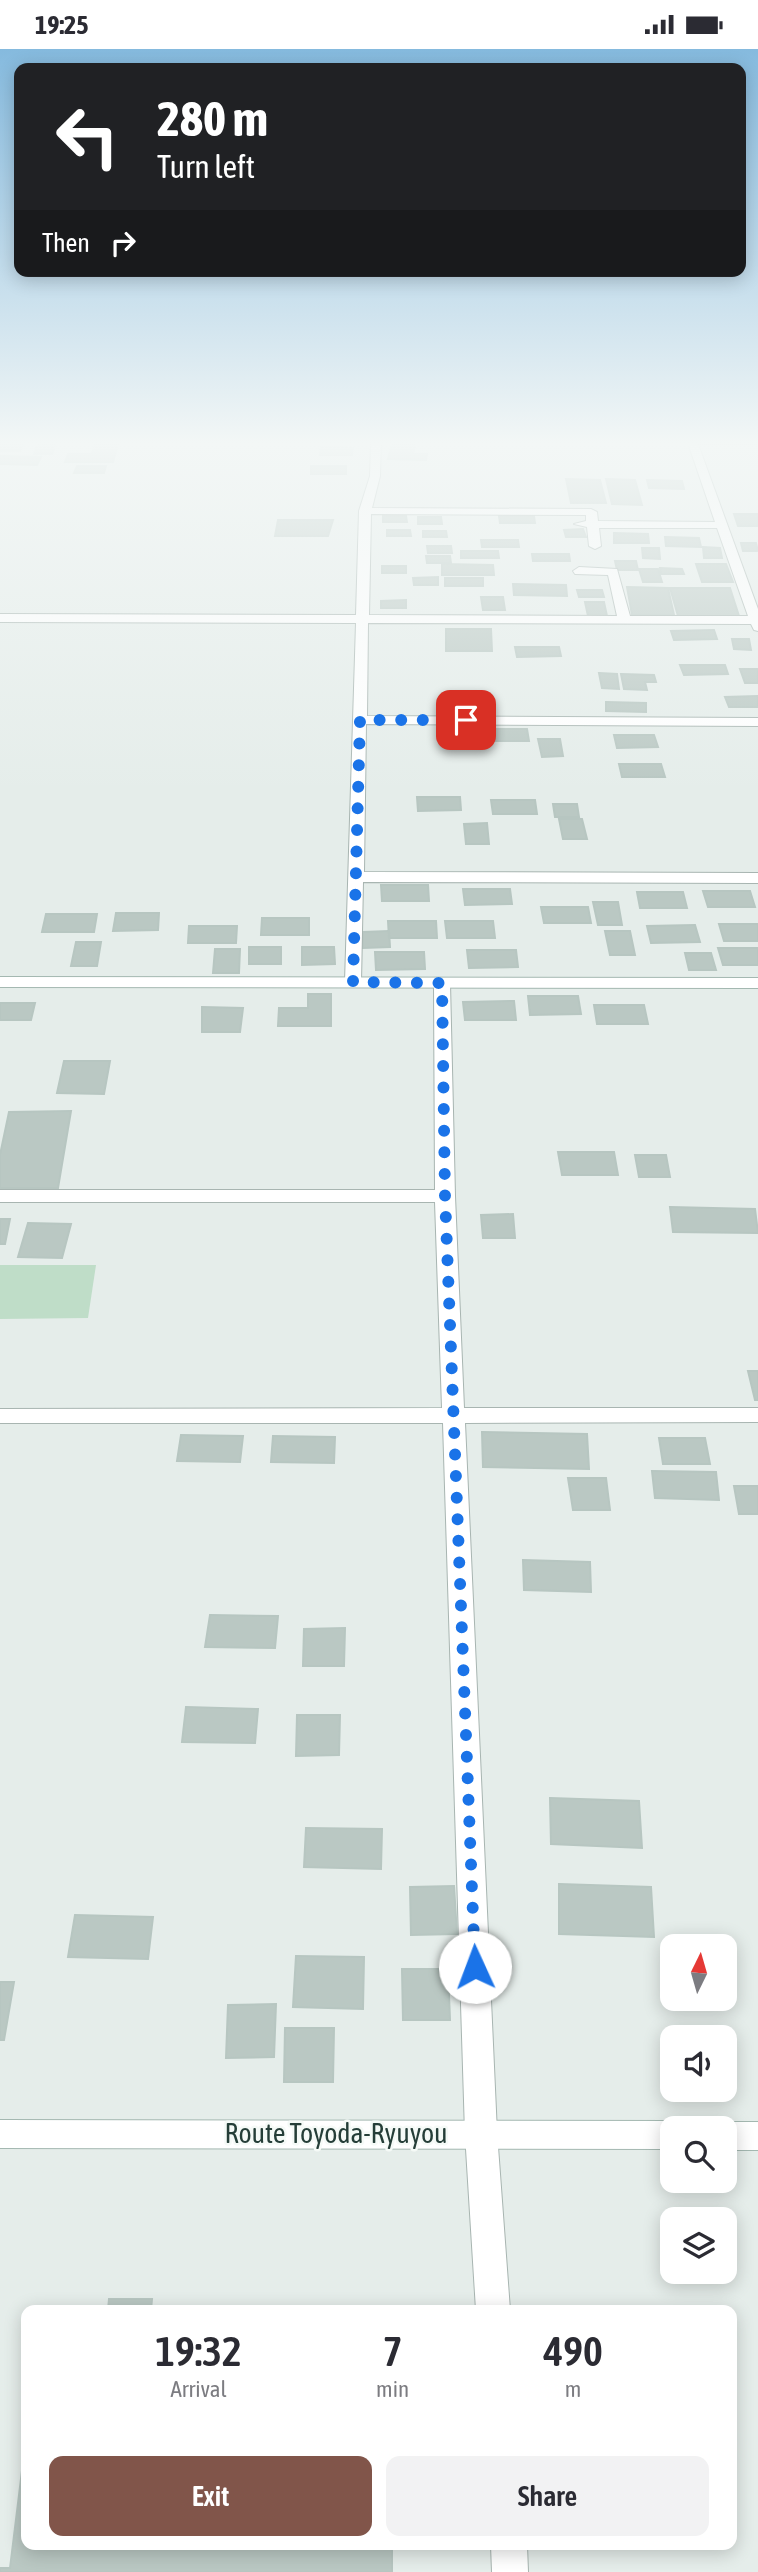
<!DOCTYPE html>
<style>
:root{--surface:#fff;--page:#f2f2f3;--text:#2b2b33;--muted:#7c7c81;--accent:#81554a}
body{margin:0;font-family:"Asap Condensed",sans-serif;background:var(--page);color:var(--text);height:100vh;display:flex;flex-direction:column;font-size:26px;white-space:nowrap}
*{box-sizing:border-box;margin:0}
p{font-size:23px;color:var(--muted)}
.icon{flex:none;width:38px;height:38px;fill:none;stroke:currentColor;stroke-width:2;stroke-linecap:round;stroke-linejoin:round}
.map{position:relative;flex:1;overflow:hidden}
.panel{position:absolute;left:21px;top:2256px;width:716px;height:245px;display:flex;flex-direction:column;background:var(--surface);border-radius:14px;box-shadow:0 4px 18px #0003}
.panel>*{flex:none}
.guide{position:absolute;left:14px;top:14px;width:732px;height:214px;border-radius:14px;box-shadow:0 4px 18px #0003;background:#202124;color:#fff;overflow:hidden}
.needle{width:46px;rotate:5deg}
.tools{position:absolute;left:660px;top:1885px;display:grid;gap:14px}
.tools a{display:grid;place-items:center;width:77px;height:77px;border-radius:14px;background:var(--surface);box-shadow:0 4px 18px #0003;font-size:35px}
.pin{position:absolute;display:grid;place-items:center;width:60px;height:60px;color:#fff;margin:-30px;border-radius:14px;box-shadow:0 4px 10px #0006}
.me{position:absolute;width:77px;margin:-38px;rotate:358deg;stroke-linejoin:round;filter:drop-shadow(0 0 5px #0008)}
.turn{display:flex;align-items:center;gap:24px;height:147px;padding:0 28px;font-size:32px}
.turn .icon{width:91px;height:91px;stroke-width:2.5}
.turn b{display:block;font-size:49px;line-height:60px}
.then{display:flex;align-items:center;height:66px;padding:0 28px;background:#0003;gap:14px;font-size:26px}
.eta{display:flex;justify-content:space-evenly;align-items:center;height:119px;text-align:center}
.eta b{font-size:42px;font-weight:600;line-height:49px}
.cta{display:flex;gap:14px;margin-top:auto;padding:14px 28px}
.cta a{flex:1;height:80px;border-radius:14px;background:var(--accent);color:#fff;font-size:28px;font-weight:600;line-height:80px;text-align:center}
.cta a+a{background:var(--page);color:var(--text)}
.status{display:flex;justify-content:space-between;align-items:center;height:49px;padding:0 35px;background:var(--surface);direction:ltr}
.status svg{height:19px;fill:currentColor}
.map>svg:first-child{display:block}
</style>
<div class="status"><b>19:25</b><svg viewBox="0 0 49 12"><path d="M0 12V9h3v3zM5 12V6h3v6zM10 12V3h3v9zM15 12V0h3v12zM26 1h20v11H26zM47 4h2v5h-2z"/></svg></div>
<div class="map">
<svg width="758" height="2523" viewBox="0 0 758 2523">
<rect width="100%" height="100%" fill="#e5edea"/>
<path fill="#bfddc8" d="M0 1216H96L88 1269 0 1270Z"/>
<path fill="#bac8c3" stroke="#b7c6c1" stroke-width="2" d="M0 394 24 395 20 402H0Z
M38 394H56L52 405H34Z
M95 395H118L113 413H65L68 405H92Z
M392 396H415L413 405H427L426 411 388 410Z
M321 398 353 399 352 406H320Z
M0 407 41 408 37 416 0 415Z
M77 417H106L104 424H74Z
M311 417H346V425H311Z
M566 430 600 431 606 454H571Z
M606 430 635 431 642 456 612 455Z
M647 431 682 432 684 440 649 439Z
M734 465H758V477H738Z
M383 467H406L407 473H383Z
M499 467H534L535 474H500Z
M418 468H441L442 475H418Z
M278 471H333L328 487H275Z
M583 480 586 488H566L564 481Z
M387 481H410L411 487H387Z
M423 482H446L447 488H423Z
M614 484 648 485 649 494H614Z
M665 488 699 489 701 498 666 497Z
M481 491H518L519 498H482Z
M741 494H756L758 502H743Z
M427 497H451L452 504H428Z
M703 498 720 499 722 509H704Z
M642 499H659L660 510 643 509Z
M461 502H498L499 509H461Z
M532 505H569L570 512H533Z
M426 507H450L451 514H427Z
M615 512H636L638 521H617Z
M442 515 493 516 494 526H442Z
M696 515H726L733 533H702Z
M382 517H406V524H382Z
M660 519 682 520 684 525H661Z
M639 520H658L662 533H643Z
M438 528V536H414L413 529Z
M445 529H483V537H445Z
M513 535 566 536 567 547 514 546Z
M627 538 668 539 674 566H632Z
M670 539H730L739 567H678Z
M577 541H602L604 548H579Z
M481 548H503L505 561H483Z
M406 551V559H381V552Z
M585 553H604L607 567H588Z
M446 580H491L492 602H446Z
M714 581 717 590 674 591 671 582Z
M732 590H749L751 601 734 600Z
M515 598H559L561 607 517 608Z
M680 616H725L728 625 684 626Z
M740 620H758V634H745Z
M599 624 617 625 619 640 602 639Z
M621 625 654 626 656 633H645L647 641 624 640Z
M758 647V658H729L725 648Z
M606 653 646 654V663L606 662Z
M486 680H527L529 692H488Z
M614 686H654L658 698 617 699Z
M538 690H560L563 707 542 708Z
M619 715H661L665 728H622Z
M417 748H460L461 761 418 762Z
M491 751H535L537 765H493Z
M553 755H577L579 768H555Z
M559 770H582L587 790H563Z
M487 774 489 795H466L464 775Z
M381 836H428L429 852H382Z
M463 840H510L512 855 465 856Z
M703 842H750L755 858H708Z
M637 843H683L687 859H640Z
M593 853H618L622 876H598Z
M541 858H588L591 874H544Z
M116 864H159L158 881 113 882Z
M46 865H97L94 883H42Z
M262 869H309V886H261Z
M388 872H436L437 889H389Z
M445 872H493L495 889H447Z
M719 875H758V892H724Z
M695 876 700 893 651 894 647 877Z
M189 877H237L236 894H188Z
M389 882 390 898 363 899V883Z
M605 882H630L635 906H610Z
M76 893H101L97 917H71Z
M249 898H281V915H249Z
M302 898H334L335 915 302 916Z
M718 899H758V916H723Z
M215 900H240L239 924H213Z
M467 901H516L518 918 469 919Z
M375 903H424L425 920 376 921Z
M685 904H711L716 921H689Z
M308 945H331V977H278L279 959H308Z
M528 947H578L581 965 530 966Z
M514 952 516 971H465L463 953Z
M0 954H35L31 971H0Z
M594 956H644L648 975H597Z
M202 958 243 959 240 983H202Z
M64 1012H110L104 1045 57 1044Z
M71 1062 58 1139H0V1106L9 1063Z
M558 1103H614L618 1126H562Z
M635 1106H666L670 1128H639Z
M670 1158 755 1160 758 1184 673 1183Z
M513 1165 515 1189H483L481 1166Z
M0 1170H10L5 1195H0Z
M28 1174 71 1175 62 1209 18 1208Z
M748 1322H758V1351H755Z
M482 1383 587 1385 589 1420 483 1418Z
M181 1386 243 1387 240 1413 177 1412Z
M273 1387 335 1388 334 1414 271 1413Z
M659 1389H705L710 1415H663Z
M652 1422 716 1423 719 1451 655 1449Z
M568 1429H606L610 1461H573Z
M734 1437H758V1465H739Z
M523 1511 590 1513 591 1543 524 1541Z
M210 1566 278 1567 275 1599 205 1598Z
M345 1579 344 1617H303L304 1580Z
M186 1658 258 1660 255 1694 182 1693Z
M297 1666H340L339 1706 296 1707Z
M550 1749 639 1752 642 1799 551 1795Z
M306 1779 382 1780 381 1820 304 1818Z
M559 1835 651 1838 654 1888 559 1885Z
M454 1837 457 1885 411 1886 410 1838Z
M75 1866 153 1868 148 1910 68 1908Z
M296 1907 364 1908 363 1960 293 1958Z
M402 1920H448L450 1971H403Z
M0 1933H14L4 1991H0Z
M276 1955 274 2008 226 2009 228 1956Z
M285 1979H334L333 2033H284Z
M109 2250H152L151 2261H108Z
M26 2389V2496H392V2523H0V2519H10Z"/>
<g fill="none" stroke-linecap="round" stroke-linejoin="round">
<defs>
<path id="street" d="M371 391H381L380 427 372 459 591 460 597 463 598 472 715 473 688 394H651L646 391H758V395H698L758 560V582L754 581 751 575 368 574 367 667 758 669V677L366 675 364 823 758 824V834L363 833 361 933 359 937H347L345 933 356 574 0 573V565L356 566 359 462 370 427ZM371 465 586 466V472L574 475 587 478 589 497 595 500 601 497 599 479H717L748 567H630L617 520 579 518 573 522 575 525 608 526 617 567 369 566Z
M442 929 450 934 455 1147 464 1359H758V1373L465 1374 497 2084 510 2261H476L465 2084 443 1374H0V1360L442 1359 435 1153H0V1141H435L434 934Z
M491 2496H527L528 2523H492Z"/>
<path id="secondary" d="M0 928 758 929V939L0 938Z
M0 2071 672 2072 684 2079H672V2100L0 2099Z
M724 2073H758V2101H724V2079H712Z"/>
</defs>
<use href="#street" stroke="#a8b5b1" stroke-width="2"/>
<use href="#secondary" stroke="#a4b8b1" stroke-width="2"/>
<use href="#street" fill="#fff" fill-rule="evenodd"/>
<use href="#secondary" fill="#fff" fill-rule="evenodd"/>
</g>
<linearGradient id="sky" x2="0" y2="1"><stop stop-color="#85bade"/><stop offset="0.53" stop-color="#f3f7f6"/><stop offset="1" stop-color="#f3f7f6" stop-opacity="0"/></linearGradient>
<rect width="758" height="744" fill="url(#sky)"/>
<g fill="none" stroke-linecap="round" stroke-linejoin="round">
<path stroke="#1a73e8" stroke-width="12" stroke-dasharray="0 21.6" d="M466 671H360L353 933 442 934 445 1147 475 1918"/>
</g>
<g text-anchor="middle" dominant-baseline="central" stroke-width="5" stroke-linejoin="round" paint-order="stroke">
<g font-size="28" fill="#253e38" stroke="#f5faf7">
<text x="336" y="2084">Route Toyoda-Ryuyou</text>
</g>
</g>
</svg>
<div class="tools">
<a><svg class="needle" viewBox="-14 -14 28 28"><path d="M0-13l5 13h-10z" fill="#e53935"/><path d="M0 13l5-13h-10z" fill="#7c7c81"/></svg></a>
<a><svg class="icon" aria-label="sound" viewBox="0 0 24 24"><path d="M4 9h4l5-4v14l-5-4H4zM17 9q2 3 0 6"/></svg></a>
<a><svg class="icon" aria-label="search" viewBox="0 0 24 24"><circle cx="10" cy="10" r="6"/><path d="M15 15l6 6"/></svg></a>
<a><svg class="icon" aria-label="layers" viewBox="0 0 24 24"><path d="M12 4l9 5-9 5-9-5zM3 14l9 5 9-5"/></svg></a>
</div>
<div class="pin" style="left:466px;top:671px;background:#d93025"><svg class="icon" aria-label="arrive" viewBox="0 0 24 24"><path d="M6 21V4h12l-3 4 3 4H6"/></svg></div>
<svg class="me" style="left:475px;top:1918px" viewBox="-20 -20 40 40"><circle r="19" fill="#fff"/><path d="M0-13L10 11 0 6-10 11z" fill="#1a73e8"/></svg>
<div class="guide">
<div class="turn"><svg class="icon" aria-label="left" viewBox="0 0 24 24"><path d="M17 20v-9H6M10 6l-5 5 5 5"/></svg><div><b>280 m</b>Turn left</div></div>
<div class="then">Then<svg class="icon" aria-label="right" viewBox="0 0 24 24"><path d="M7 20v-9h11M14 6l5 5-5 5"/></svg></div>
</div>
<section class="panel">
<div class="eta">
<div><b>19:32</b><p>Arrival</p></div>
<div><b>7</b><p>min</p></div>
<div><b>490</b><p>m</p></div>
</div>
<div class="cta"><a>Exit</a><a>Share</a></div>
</section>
</div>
